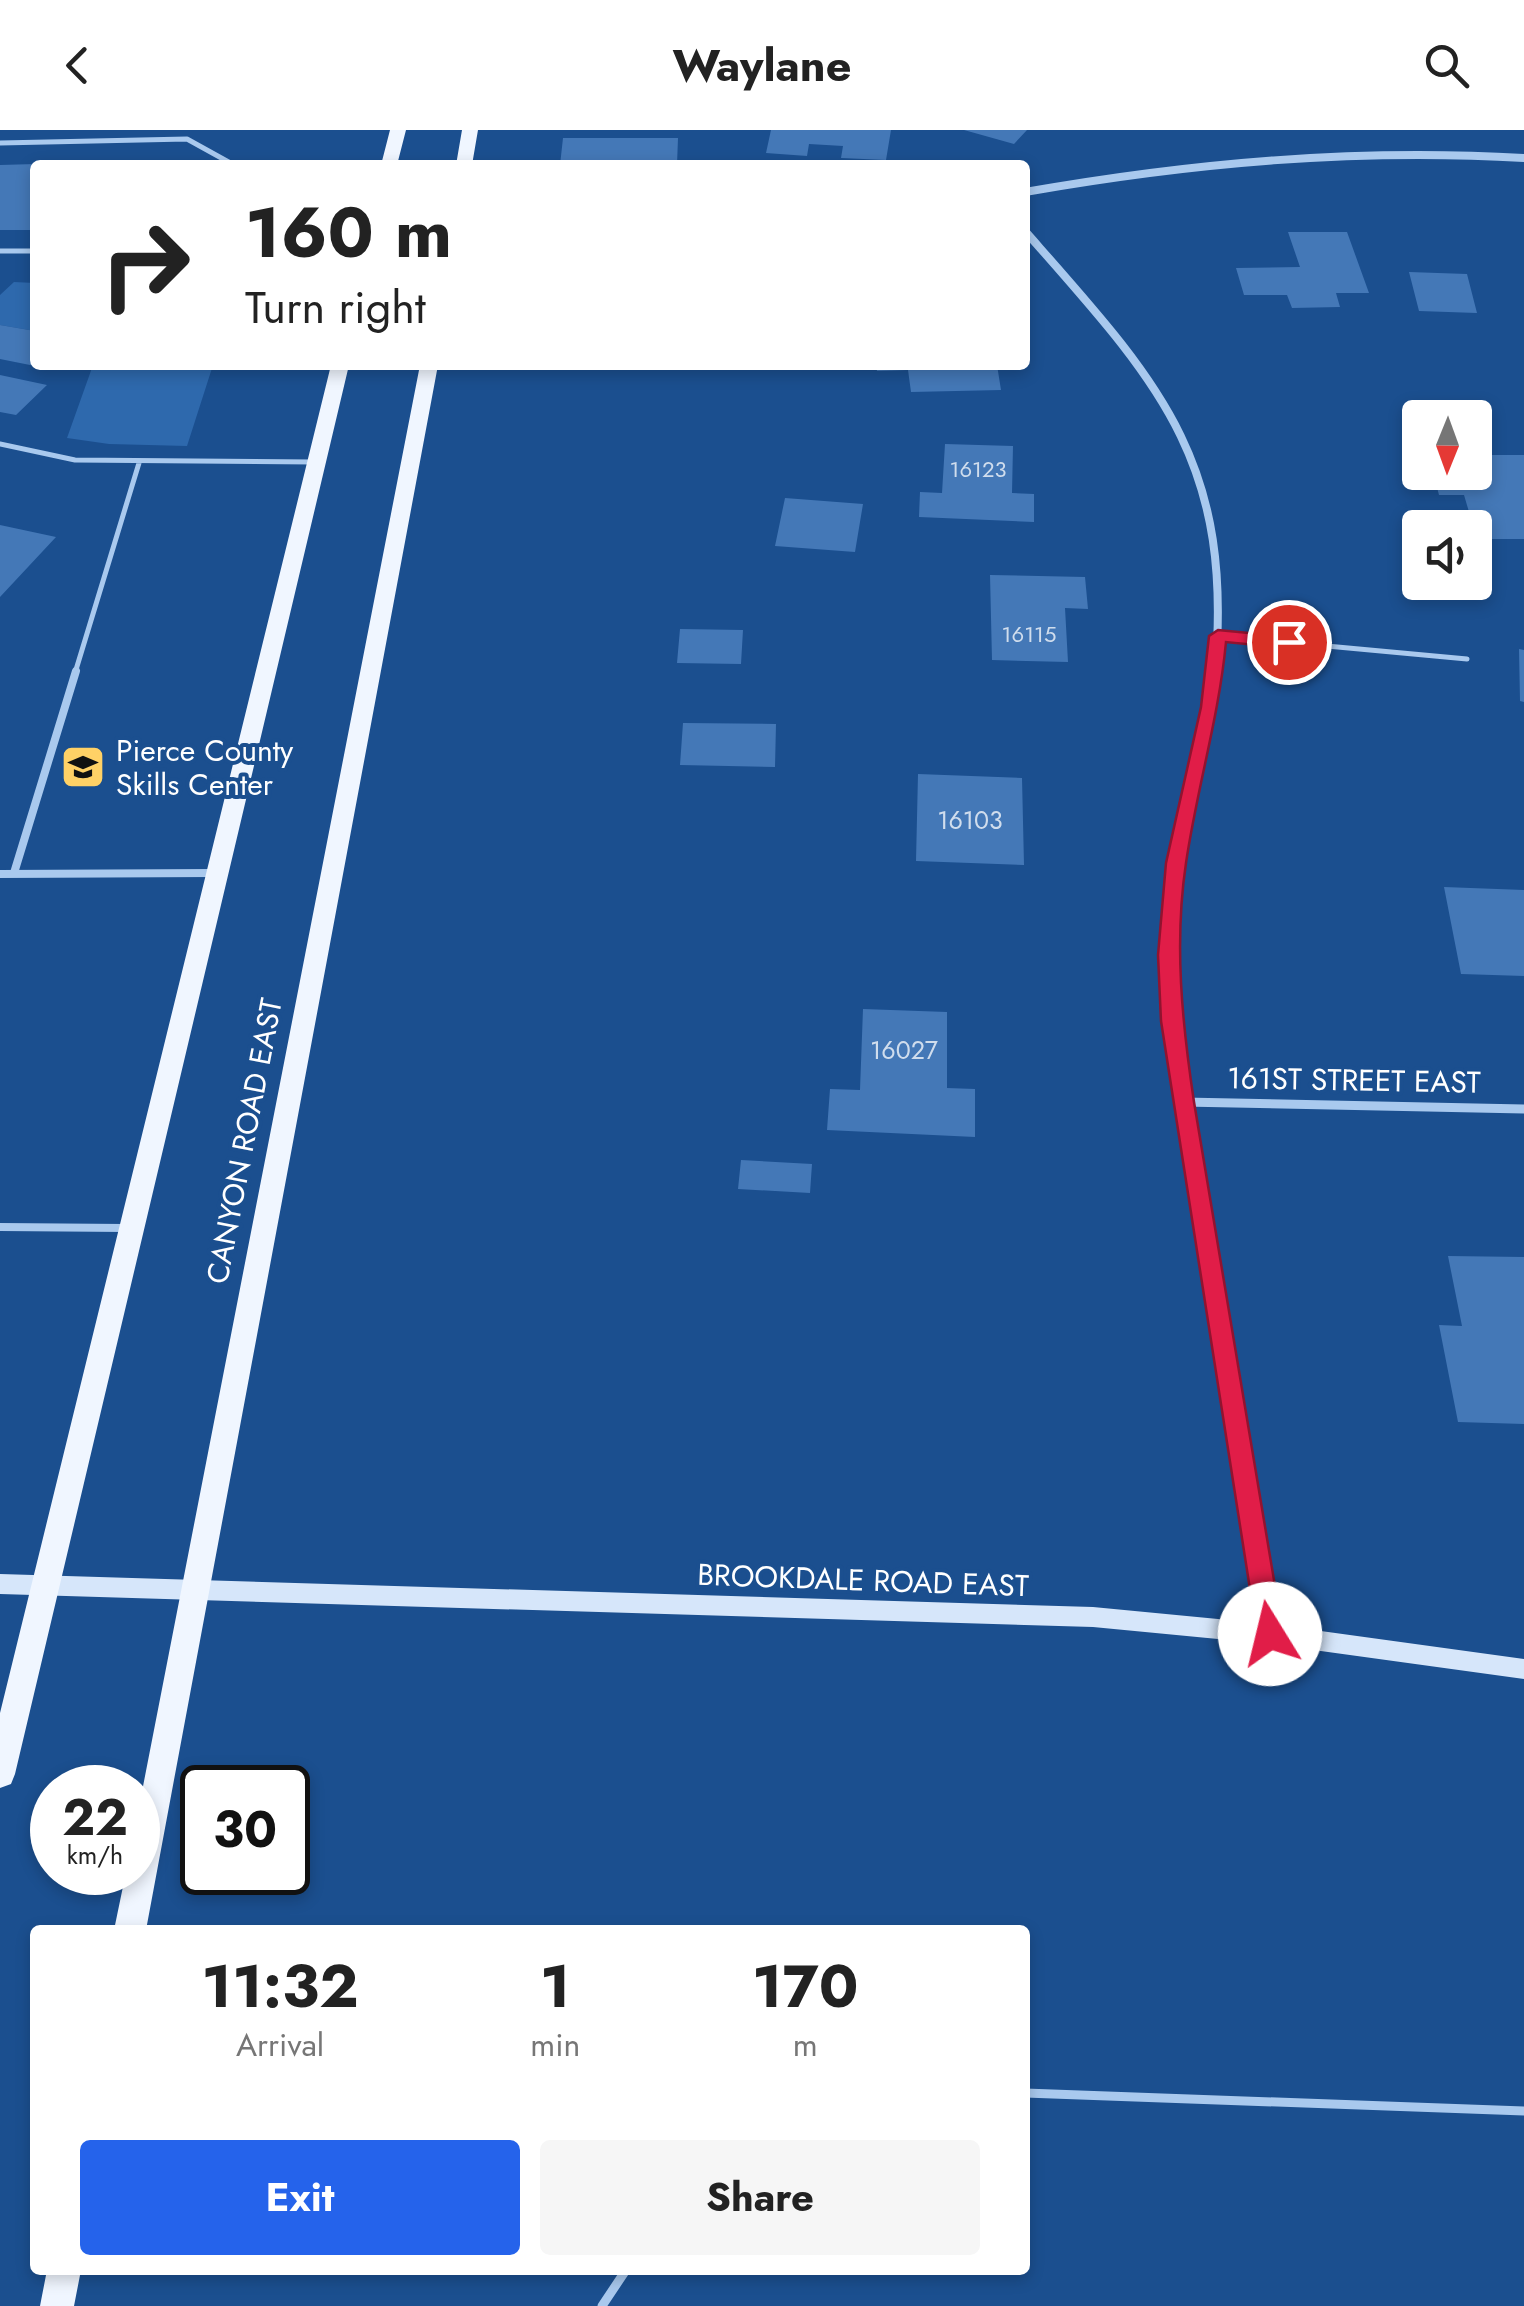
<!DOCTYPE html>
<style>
:root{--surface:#fff;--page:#f6f6f6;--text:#222;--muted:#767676;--accent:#2563eb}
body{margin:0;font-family:Jost,sans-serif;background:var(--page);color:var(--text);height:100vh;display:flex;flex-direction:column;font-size:38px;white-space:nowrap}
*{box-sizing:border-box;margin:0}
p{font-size:32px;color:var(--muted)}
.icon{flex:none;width:55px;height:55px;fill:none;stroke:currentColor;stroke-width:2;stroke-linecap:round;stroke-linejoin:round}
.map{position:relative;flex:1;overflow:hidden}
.sheet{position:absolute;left:30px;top:1795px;width:1000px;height:350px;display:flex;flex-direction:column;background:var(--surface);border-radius:10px;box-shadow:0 5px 15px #0003}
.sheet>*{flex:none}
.banner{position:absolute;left:30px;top:30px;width:1000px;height:210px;border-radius:10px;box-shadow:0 5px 15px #0003;background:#fff;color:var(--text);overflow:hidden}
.needle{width:65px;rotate:181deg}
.fabs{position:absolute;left:1402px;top:270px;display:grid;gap:20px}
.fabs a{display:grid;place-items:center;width:90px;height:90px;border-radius:10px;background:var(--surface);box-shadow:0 5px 15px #0003;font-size:50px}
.speed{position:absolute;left:30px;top:1635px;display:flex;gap:20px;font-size:50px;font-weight:700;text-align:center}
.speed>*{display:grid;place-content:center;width:130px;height:130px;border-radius:50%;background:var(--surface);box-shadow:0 5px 15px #0003;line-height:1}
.speed small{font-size:25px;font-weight:400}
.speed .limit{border:5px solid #111;border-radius:15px;background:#fff;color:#111}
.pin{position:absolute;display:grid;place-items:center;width:85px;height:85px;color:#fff;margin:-42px;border:5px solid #fff;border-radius:50%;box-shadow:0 2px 10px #0007}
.me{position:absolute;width:110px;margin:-55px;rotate:351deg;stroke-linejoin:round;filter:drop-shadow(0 0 8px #0008)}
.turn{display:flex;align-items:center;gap:35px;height:210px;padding:0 50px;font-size:45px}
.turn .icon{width:130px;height:130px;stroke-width:2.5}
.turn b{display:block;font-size:70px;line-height:85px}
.eta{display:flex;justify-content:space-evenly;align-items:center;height:170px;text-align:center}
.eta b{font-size:60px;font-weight:700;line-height:70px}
.cta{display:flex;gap:20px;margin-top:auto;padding:20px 50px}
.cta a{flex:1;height:115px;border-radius:10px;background:var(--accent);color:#fff;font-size:40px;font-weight:700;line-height:115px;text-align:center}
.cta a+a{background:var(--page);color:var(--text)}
header{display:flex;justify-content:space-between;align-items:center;height:130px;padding:0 50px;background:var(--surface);font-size:45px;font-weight:700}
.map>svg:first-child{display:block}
</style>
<header><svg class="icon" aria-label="back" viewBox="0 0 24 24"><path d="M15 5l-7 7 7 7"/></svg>Waylane<svg class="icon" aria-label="search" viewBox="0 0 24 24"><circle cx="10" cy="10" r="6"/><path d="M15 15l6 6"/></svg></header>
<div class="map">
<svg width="1524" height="2176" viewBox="0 0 1524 2176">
<rect width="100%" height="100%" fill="#1b4f8f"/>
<path fill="#2e69ad" d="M14 152 35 153V201L0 195V165Z
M93 235H213L187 316 109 314 67 308Z"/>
<path fill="#4478b7" d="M771 0H891L886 30 841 28 843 16 809 14 807 26 766 23Z
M964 0H1027L1014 14Z
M563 8H678L677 35H560Z
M35 34V100H0V35Z
M1288 102H1347L1369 163H1336L1340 177 1292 178 1287 165H1244L1236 138 1300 137Z
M1409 142 1467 144 1477 183 1419 181Z
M0 195 35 201V236L0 229Z
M876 235H997L1001 260 911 262 908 240 877 241Z
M0 245 47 255 16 285 0 282Z
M1475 313H1485L1489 325H1524V409H1477L1464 365H1439L1433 342H1475Z
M945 314 1013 316 1012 363 1034 364V392L919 387 920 362 942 363Z
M785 368 863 374 855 422 775 416Z
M0 395 56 407 0 467Z
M990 445 1085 447 1088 479 1065 478 1068 532 992 530Z
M680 499 743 500 741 534 677 533Z
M1519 519 1524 520V572L1520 571Z
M683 593 776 594 775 637 680 635Z
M918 644 1022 648 1024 735 916 731Z
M1444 757 1524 760V846L1461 844Z
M863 879 947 882V958L975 959V1007L827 1000 830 959 860 960Z
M741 1030 812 1034 810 1063 738 1059Z
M1448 1126 1524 1127V1294L1458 1292 1439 1195 1462 1196Z"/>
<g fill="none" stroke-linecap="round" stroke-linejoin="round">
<path stroke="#a9c9ee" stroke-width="5" d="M0 13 187 9 234 35
M0 121H35
M0 314 75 330 314 332
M1218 506 1467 529
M75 543 139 333"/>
<path stroke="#a9c9ee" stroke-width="8" d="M14 743 76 541
M0 744 214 743
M0 1097 126 1098"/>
<path stroke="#a9c9ee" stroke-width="9" d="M1025 1963 1524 1981
M602 2176 626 2140"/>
<path stroke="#a9c9ee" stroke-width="8" d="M1025 62C1191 33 1355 18 1524 28
M1025 101C1158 252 1234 329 1215 543"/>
<path stroke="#a9c9ee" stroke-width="9" d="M1215 541C1207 605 1187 666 1176 729 1167 783 1169 837 1171 891L1229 1251
M1183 972 1524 979"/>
<path stroke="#a9c9ee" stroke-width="12" d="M1229 1249 1270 1503"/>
<path fill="#d6e6fa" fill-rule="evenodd" d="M0 1444 1093 1477 1270 1494 1524 1529V1549L1270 1514 1093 1497 0 1464Z"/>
<path fill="#f0f6ff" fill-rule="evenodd" d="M390 0H406L397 35H381Z
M462 0H478L472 35H456Z
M331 235H349L15 1644 11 1654 0 1658V1583Z
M420 235H438L146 1800H114L126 1742H138V1682Z
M47 2140H81L74 2176H40Z"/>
</g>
<path fill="#e11d48" stroke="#92132f" stroke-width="2.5" d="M1218 500 1289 507 1298 512 1289 518 1226 512C1219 587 1197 658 1186 733 1174 813 1182 892 1194 972L1283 1504 1279 1512H1261L1257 1504 1161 891 1158 825 1166 733 1201 577 1209 506Z"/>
<defs>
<symbol id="university-square" viewBox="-11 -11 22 22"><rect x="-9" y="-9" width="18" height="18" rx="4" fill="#ffd166" stroke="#1b4f8f"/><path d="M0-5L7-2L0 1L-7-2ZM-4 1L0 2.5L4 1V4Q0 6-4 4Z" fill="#111"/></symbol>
</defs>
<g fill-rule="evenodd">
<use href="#university-square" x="58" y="612" width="50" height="50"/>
</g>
<g text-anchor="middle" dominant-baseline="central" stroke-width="8" stroke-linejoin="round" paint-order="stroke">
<g font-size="22" fill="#d0dded">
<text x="978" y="339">16123</text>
<text x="1029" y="504">16115</text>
</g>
<g font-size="25" fill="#d0dded">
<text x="970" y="690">16103</text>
<text x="904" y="920">16027</text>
</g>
<g font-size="30" fill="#fff" stroke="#1b4f8f" text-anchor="start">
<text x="116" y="620">Pierce County<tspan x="116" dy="34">Skills Center</tspan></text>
</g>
<g font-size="30" fill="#fff" stroke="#1b4f8f">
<text transform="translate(1354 950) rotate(1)">161ST STREET EAST</text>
<text transform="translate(244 1011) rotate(-79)">CANYON ROAD EAST</text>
<text transform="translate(863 1450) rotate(2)">BROOKDALE ROAD EAST</text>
</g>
</g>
</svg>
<div class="fabs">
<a><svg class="needle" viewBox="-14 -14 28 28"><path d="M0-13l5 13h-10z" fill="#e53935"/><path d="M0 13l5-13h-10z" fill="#767676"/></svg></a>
<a><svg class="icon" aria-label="sound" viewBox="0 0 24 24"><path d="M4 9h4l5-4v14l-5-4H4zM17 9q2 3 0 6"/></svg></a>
</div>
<div class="speed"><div>22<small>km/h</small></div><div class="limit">30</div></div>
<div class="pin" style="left:1289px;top:512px;background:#d93025"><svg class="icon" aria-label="arrive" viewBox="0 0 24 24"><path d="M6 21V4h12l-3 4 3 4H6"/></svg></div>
<svg class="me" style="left:1270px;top:1504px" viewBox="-20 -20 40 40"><circle r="19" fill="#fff"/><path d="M0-13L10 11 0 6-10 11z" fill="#e11d48"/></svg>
<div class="banner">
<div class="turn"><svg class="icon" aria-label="right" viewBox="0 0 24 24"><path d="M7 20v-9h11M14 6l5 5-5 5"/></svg><div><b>160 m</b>Turn right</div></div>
</div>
<section class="sheet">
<div class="eta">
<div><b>11:32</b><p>Arrival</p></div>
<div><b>1</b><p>min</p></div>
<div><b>170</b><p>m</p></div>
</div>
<div class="cta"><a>Exit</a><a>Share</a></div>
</section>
</div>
